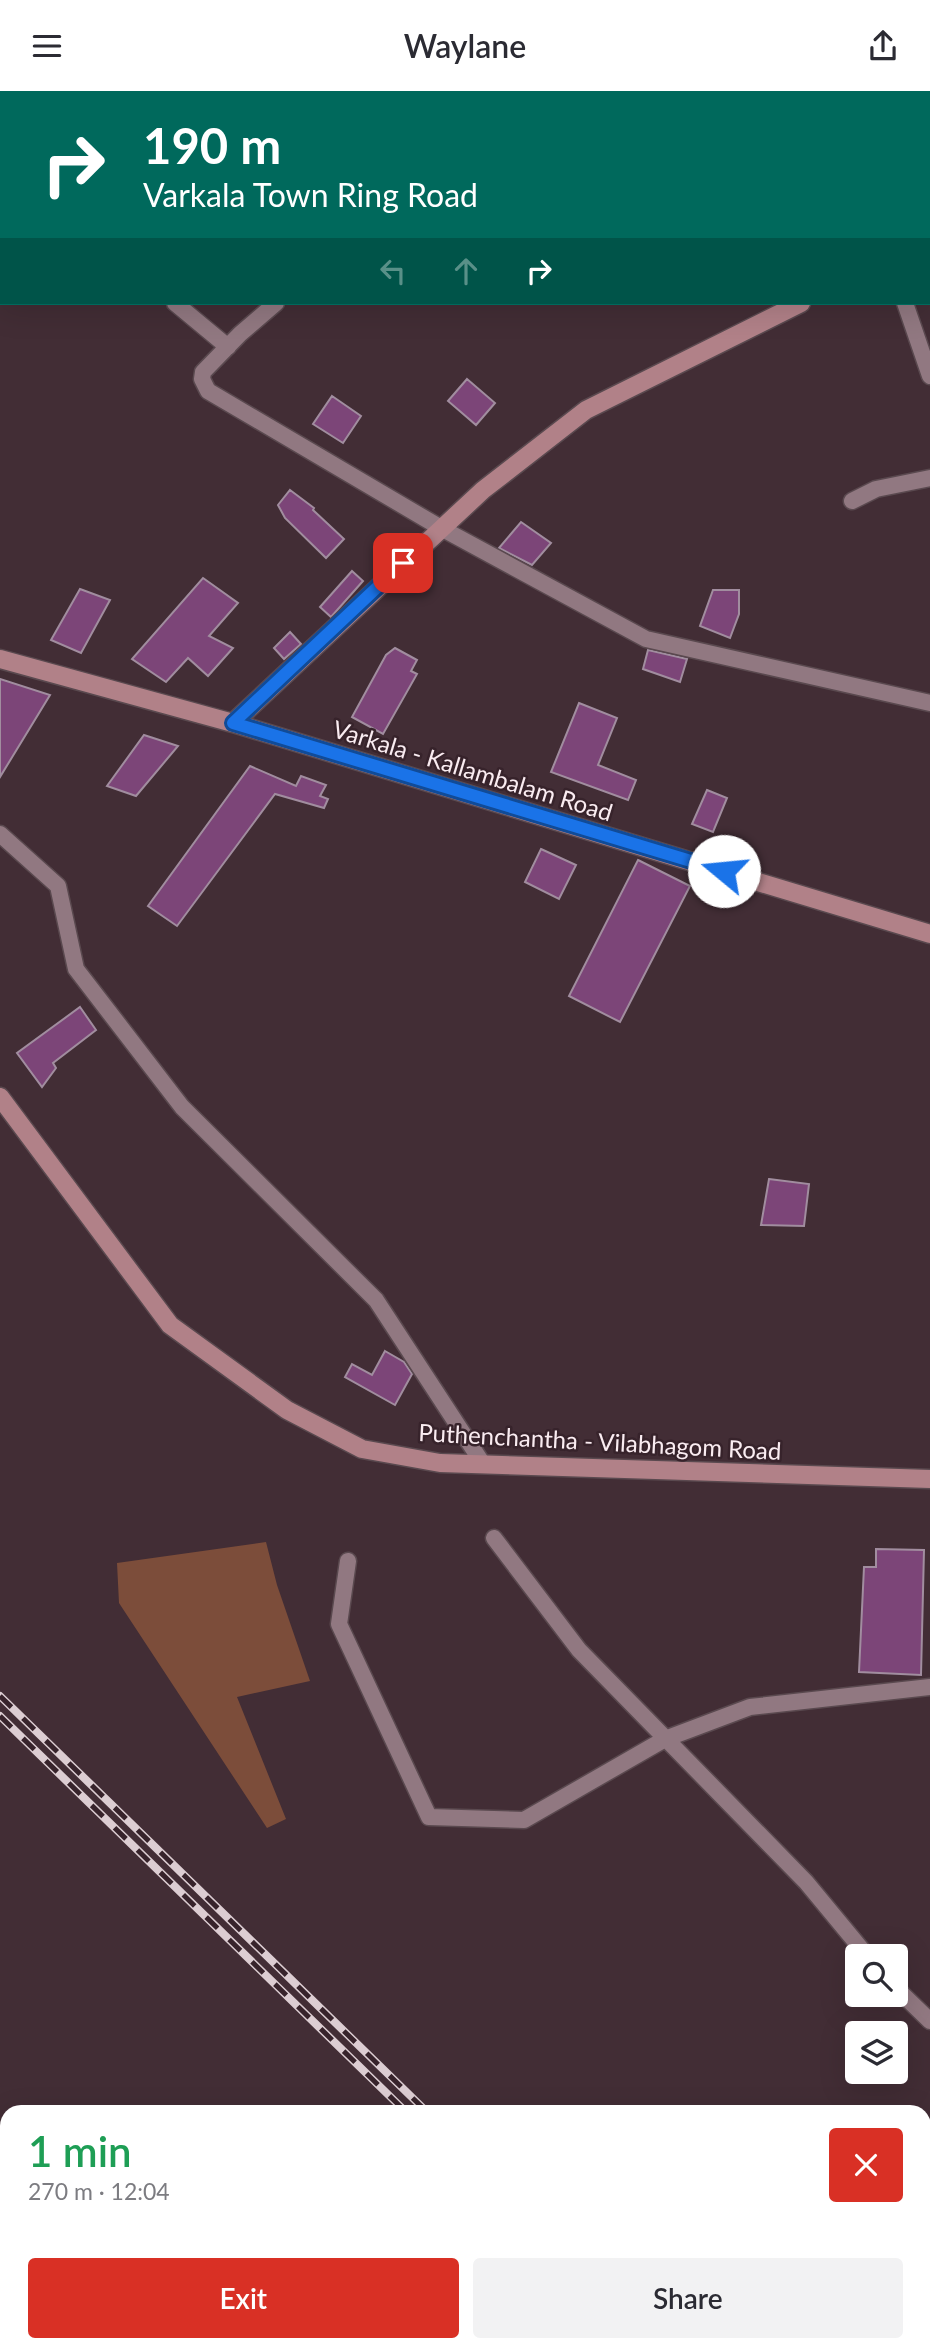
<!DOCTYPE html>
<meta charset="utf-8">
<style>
:root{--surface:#fff;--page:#f2f2f3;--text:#2b2b33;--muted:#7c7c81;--accent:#d93025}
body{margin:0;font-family:Lato,sans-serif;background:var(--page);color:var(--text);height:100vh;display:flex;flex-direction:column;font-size:26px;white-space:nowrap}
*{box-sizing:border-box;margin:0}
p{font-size:23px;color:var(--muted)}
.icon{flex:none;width:38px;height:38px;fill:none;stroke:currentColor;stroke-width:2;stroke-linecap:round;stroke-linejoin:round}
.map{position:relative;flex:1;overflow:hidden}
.drawer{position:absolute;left:0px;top:2014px;width:931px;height:247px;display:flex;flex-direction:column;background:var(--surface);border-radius:21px 21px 0 0;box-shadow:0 7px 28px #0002}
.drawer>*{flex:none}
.banner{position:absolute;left:0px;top:0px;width:931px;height:214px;box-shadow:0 7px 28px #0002;background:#00695c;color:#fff;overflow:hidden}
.tools{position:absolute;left:845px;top:1853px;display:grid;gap:14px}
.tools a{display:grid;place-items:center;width:63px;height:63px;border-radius:7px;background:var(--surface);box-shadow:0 7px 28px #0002;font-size:35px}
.pin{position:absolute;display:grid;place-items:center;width:60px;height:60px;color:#fff;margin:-30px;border-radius:14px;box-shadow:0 4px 10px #0006}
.me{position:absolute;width:77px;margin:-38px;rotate:287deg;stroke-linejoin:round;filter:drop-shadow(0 0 5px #0008)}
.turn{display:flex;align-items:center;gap:24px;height:147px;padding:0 28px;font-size:32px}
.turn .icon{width:91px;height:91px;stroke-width:2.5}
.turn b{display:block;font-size:49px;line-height:60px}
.lanes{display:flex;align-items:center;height:66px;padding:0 28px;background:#0003;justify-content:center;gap:35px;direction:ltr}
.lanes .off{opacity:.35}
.round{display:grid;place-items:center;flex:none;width:74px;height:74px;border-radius:7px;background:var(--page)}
.overview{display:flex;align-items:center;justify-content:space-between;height:119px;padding:0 28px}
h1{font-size:42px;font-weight:600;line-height:52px;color:#1e9e55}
.action{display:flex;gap:14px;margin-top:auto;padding:14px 28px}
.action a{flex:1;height:80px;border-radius:7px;background:var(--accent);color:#fff;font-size:28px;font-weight:600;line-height:80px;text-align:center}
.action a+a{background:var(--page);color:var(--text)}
header{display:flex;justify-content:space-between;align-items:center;height:91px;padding:0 28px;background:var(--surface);font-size:32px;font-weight:600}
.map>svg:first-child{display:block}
</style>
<header><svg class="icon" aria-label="menu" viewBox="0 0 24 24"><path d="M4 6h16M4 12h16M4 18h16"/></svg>Waylane<svg class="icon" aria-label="share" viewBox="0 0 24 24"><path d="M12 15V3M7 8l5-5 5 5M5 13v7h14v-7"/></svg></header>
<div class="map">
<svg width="930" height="2260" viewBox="0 0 930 2260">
<rect width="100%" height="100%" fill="#422d35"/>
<path fill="#7c4d3a" d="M266 1451 277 1494 310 1590 237 1606 286 1728 267 1737 119 1512 117 1472Z"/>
<path fill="#7c4578" stroke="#a18d9f" stroke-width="2" d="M467 288 495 312 476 334 448 310Z
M332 305 361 325 343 352 313 333Z
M290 399 314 417 313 419 344 448 326 467 285 427 278 414Z
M521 431 551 452 532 474 499 457Z
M352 480 363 490 331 526 320 516Z
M203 487 238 512 209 545 233 557 208 585 188 567 166 591 132 568Z
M80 498 110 509 81 562 51 549Z
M713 499H739V523L730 547 700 535Z
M290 541 301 553 284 568 274 557Z
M395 557 417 569 411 580 417 583 383 643 352 626 386 564Z
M648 559 687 568 680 591 643 578Z
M0 588 50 604 0 686Z
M579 612 617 627 598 674 636 689 628 709 551 681Z
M144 644 178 655 136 705 107 695Z
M250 675 296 695 301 685 326 694 320 705 328 708 324 717 275 703 177 835 148 815Z
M707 699 727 707 713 741 692 733Z
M541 758 576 774 559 808 525 791Z
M638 769 690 795 620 931 569 905Z
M80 916 96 939 53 972 56 977 42 996 17 962Z
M769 1088 809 1093 804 1135 761 1134Z
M385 1260 404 1271 412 1283 395 1314 345 1286 352 1273 372 1284Z
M876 1458 924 1459 921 1584 859 1581 864 1476H876Z"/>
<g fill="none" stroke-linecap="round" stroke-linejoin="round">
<defs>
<path id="street" d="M453 0 455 2
M491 2 493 0
M175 212 228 256
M276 212 240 243 203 281 202 288 208 300 441 437 646 548 930 612
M905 212 930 285
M852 410 876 398 930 387
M0 743 58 795 76 878 182 1016 376 1209 483 1373
M494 1447 579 1559 806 1791 868 1866
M348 1470 339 1533 429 1726 524 1729 665 1648 750 1616 930 1596
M896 1897 930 1930
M924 2092H930"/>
<path id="secondary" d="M929 150H930
M0 568 233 632 930 843
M233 632 483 399 586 319 801 212
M0 1006 170 1234 287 1319 362 1358 440 1372 930 1388"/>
</defs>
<use href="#street" stroke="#5a494f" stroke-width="19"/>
<use href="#secondary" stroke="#5a494f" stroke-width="21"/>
<use href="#street" stroke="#917881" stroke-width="16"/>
<use href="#secondary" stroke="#b18188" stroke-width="18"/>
<defs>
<path id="rail" d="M0 1605 427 2021
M0 1625 406 2021
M654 2254 661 2260
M685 2254 693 2260"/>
</defs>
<use href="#rail" stroke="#dccdd2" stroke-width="8"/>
<use href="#rail" stroke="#37232b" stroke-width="5" stroke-dasharray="16" stroke-linecap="butt"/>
</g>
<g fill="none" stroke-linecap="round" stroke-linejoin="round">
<defs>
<path id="route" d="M403 472 233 632 724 780"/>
</defs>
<use href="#route" stroke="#114b97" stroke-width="18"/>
<use href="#route" stroke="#1a73e8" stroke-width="12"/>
</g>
<g text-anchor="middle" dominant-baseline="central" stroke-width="5" stroke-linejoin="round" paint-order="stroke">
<g font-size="24" fill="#faecf1" stroke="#37232b">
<text transform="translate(473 679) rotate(17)">Varkala - Kallambalam Road</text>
<text transform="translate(600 1350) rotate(3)">Puthenchantha - Vilabhagom Road</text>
</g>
</g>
</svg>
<div class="tools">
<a><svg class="icon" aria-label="search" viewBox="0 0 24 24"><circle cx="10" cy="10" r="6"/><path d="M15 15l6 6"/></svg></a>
<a><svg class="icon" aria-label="layers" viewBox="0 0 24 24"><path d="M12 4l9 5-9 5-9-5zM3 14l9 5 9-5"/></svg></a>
</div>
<div class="pin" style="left:403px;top:472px;background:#d93025"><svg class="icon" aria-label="arrive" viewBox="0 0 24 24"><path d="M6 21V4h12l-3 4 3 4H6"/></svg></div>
<svg class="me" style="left:724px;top:780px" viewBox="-20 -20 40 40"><circle r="19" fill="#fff"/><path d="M0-13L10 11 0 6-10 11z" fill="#1a73e8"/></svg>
<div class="banner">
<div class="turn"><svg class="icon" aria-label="right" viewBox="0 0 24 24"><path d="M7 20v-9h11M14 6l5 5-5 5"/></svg><div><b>190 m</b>Varkala Town Ring Road</div></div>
<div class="lanes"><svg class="icon off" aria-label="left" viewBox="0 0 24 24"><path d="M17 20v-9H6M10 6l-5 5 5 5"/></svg><svg class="icon off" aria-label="ahead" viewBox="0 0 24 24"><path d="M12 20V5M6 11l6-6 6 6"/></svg><svg class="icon" aria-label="right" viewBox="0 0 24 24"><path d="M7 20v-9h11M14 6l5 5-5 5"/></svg></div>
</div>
<section class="drawer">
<div class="overview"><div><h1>1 min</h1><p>270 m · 12:04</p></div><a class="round" style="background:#d93025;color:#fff"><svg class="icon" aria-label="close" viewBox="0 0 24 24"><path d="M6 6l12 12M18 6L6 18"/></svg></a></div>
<div class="action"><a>Exit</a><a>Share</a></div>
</section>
</div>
